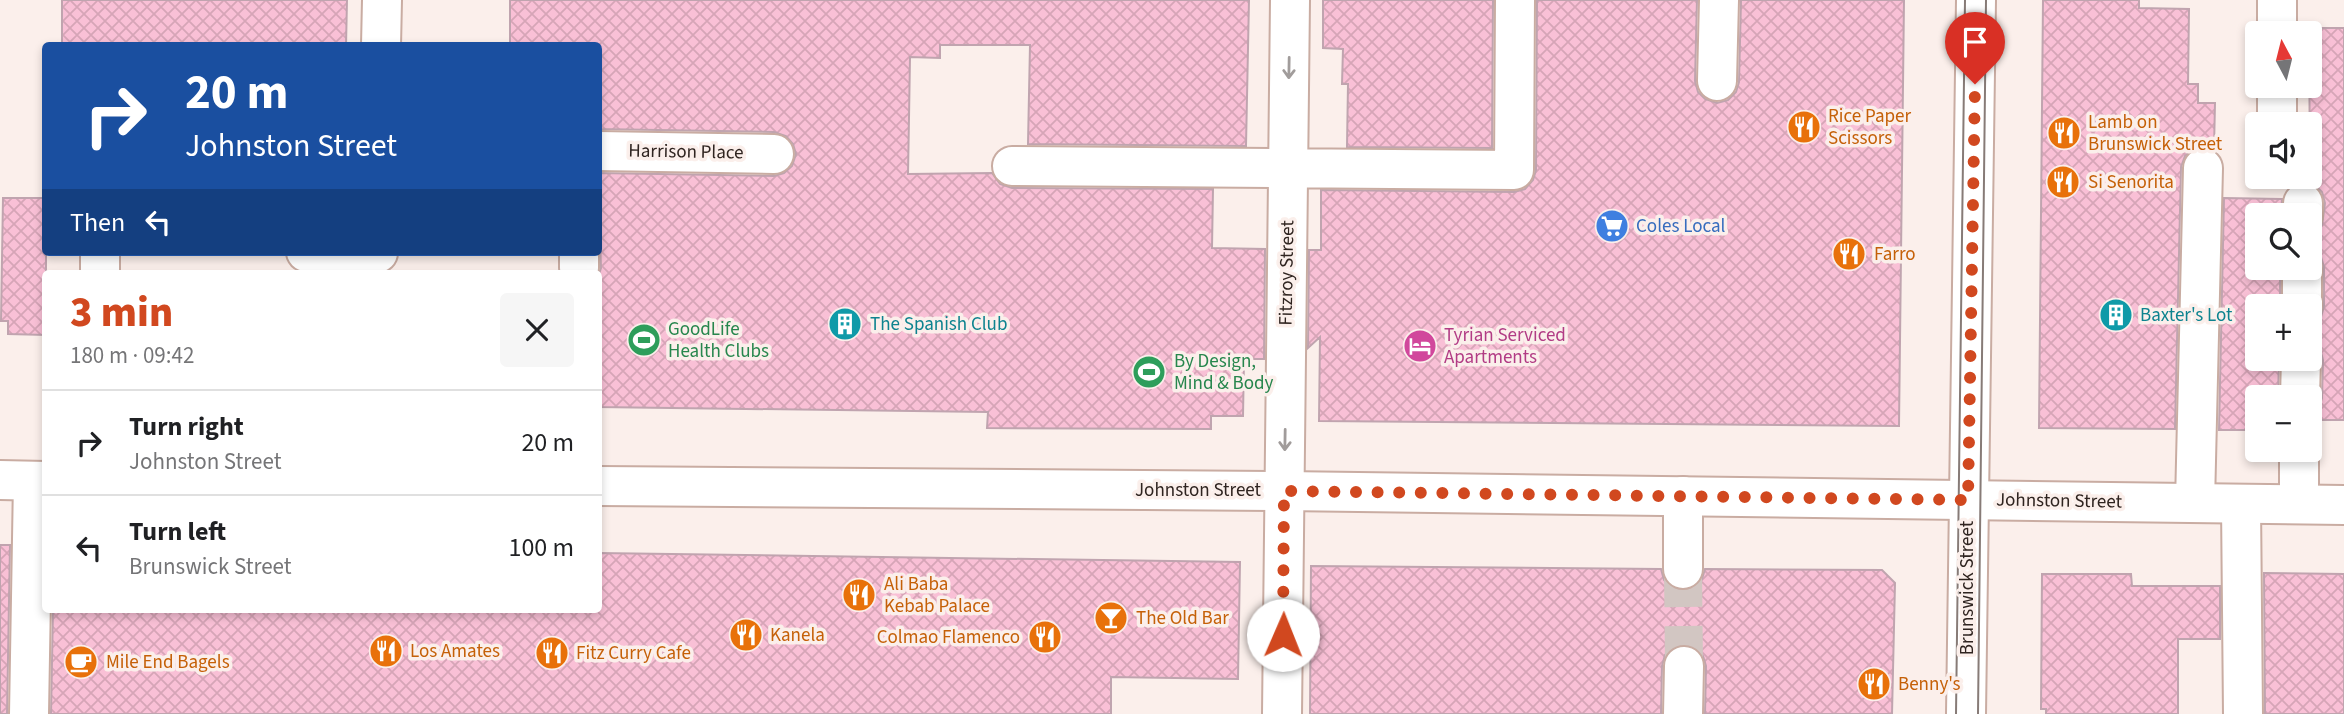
<!DOCTYPE html>
<meta charset="utf-8">
<style>
:root{--surface:#fff;--page:#f6f6f6;--text:#202124;--muted:#757577;--line:#e0e0e0;--accent:#d1481f}
body{margin:0;font-family:"Source Sans 3",sans-serif;background:var(--page);color:var(--text);height:100vh;display:flex;flex-direction:column;font-size:26px;white-space:nowrap}
*{box-sizing:border-box;margin:0}
p{font-size:23px;color:var(--muted)}
.icon{flex:none;width:38px;height:38px;fill:none;stroke:currentColor;stroke-width:2;stroke-linecap:round;stroke-linejoin:round}
.map{position:relative;flex:1;overflow:hidden}
.details{position:absolute;left:42px;top:270px;width:560px;height:343px;display:flex;flex-direction:column;background:var(--surface);border-radius:7px;box-shadow:0 4px 10px #0003}
.details>*{flex:none}
.banner{position:absolute;left:42px;top:42px;width:560px;height:214px;border-radius:7px;box-shadow:0 4px 10px #0003;background:#1a4fa0;color:#fff;overflow:hidden}
.needle{width:46px;rotate:353deg}
.buttons{position:absolute;left:2245px;top:21px;display:grid;gap:14px}
.buttons a{display:grid;place-items:center;width:77px;height:77px;border-radius:7px;background:var(--surface);box-shadow:0 4px 10px #0003;font-size:35px}
.pin{position:absolute;display:grid;place-items:center;width:60px;height:60px;color:#fff;margin:-72px -30px;border-radius:50% 50% 50% 0;rotate:-45deg;box-shadow:0 0 7px #0007}
.pin .icon{rotate:45deg}
.me{position:absolute;width:77px;margin:-38px;rotate:1deg;stroke-linejoin:round;filter:drop-shadow(0 0 5px #0008)}
.turn{display:flex;align-items:center;gap:24px;height:147px;padding:0 28px;font-size:32px}
.turn .icon{width:91px;height:91px;stroke-width:2.5}
.turn b{display:block;font-size:49px;line-height:60px}
.then{display:flex;align-items:center;height:66px;padding:0 28px;background:#0003;gap:14px;font-size:26px}
.round{display:grid;place-items:center;flex:none;width:74px;height:74px;border-radius:7px;background:var(--page)}
.headline{display:flex;align-items:center;justify-content:space-between;height:119px;padding:0 28px}
h1{font-size:42px;font-weight:800;line-height:52px;color:var(--accent)}
ul{padding:0;list-style:none}
li{display:flex;align-items:center;gap:21px;height:105px;padding:0 28px;border-top:2px solid var(--line)}
li div{flex:1}
li b{display:block;font-size:26px}
li em{font-style:normal}
.map>svg:first-child{display:block}
</style>
<div class="map">
<svg width="2344" height="714" viewBox="0 0 2344 714">
<defs>
<pattern id="building-cross-hatch" width="8" height="8" patternUnits="userSpaceOnUse" patternTransform="scale(1.75)"><rect width="8" height="8" fill="#f9c0d6"/><path d="M0 0l8 8M0 8l8-8" fill="none" stroke="#d6a5b7"/></pattern>
</defs>
<rect width="100%" height="100%" fill="#fbefeb"/>
<path fill="url(#building-cross-hatch)" stroke="#c0a4af" stroke-width="2" d="M62 0H347L346 46H62Z
M510 0H1249L1246 146 1028 144 1030 45H940V58L910 57 909 118 908 174 992 173 1000 184 1012 188 1213 189 1212 248 1265 249 1264 359H1244L1243 416H1211V429L987 428 988 412 598 407V277L601 268 598 173 774 176 784 173 792 166 796 154 793 144 786 136 774 132 598 129V46H510Z
M1323 0H1493L1492 148 1347 147 1348 84H1342L1343 49 1323 48Z
M1537 0H1697L1695 81 1698 92 1705 99 1717 103 1728 100 1736 92 1739 82 1741 0H1904L1899 426 1319 421 1320 337 1308 348 1309 250H1321V190L1514 192 1525 189 1533 180 1536 170Z
M2043 0H2139V8L2189 9 2188 84H2198V103H2215L2214 149 2204 146 2193 149 2185 156 2181 167 2175 429 2039 428Z
M2309 28H2344V420H2310V416L2319 408 2322 398 2323 360 2320 348 2310 340V326L2321 317 2324 306V267L2321 257 2310 248V235L2322 225 2325 203 2322 192 2314 184 2307 182V177H2310Z
M3 198H46V335L8 334V321H1Z
M2224 198 2282 199 2281 215H2258V268H2280V306H2258V359H2279L2278 397H2258V430H2219Z
M0 545H10L7 714H0Z
M598 553 1240 562 1238 679 1111 677V714H51L53 609H598Z
M1311 566 1661 569 1664 580 1672 588 1682 591 1694 588 1702 579 1705 569 1882 570 1895 583 1892 714H1705L1706 666 1703 656 1696 648 1684 644 1673 647 1665 655 1662 666 1661 714H1310Z
M2264 573 2344 574V714H2265Z
M2042 574H2131L2132 586H2220V639H2178V714H2046V709H2041Z"/>
<g fill="none" stroke-linecap="round" stroke-linejoin="round">
<path stroke="#d2c6c2" stroke-width="38" stroke-dasharray="38 19" stroke-linecap="butt" d="M1683 569 1684 666"/>
<defs>
<path id="minor" d="M2277 0V33
M381 46 382 0
M1717 81 1719 0
M2277 86V124
M598 151 774 154
M1012 166 1514 170 1515 0
M2303 215V203
M306 252 378 253
M579 268V252
M100 273V252
M2302 306V268
M2300 397 2301 359
M1683 496V569
M2195 503 2203 168
M2241 504 2243 714
M2299 504V450
M29 714 33 481
M1282 714 1290 0
M1683 714 1684 666
M1966 714 1976 0"/>
<path id="major" d="M0 480 46 481
M598 486 1284 491 2344 505"/>
</defs>
<use href="#minor" stroke="#c9aca2" stroke-width="42"/>
<use href="#major" stroke="#c9aca2" stroke-width="42"/>
<use href="#minor" stroke="#fff" stroke-width="38"/>
<use href="#major" stroke="#fff" stroke-width="38"/>
<path stroke="#877b77" stroke-width="2" d="M1956 714 1965 0
M1978 714 1986 0"/>
</g>
<defs><path id="oneway-shaft" d="M-6 0H5M1.5-3L5.5 0L1.5 3" fill="none" stroke-width="1.6" stroke-linecap="round" stroke-linejoin="round" transform="scale(1.75)"/></defs>
<g stroke="#a19c9b">
<use href="#oneway-shaft" transform="translate(1289 68) rotate(91)"/>
<use href="#oneway-shaft" transform="translate(1285 440) rotate(91)"/>
</g>
<g fill="none" stroke-linecap="round" stroke-linejoin="round">
<path stroke="#d1481f" stroke-width="12" stroke-dasharray="0 21.6" d="M1283 635 1284 491 1968 500 1975 84"/>
</g>
<defs>
<symbol id="restaurant-disc" viewBox="-11 -11 22 22"><circle r="9.5" fill="#e8710a" stroke="#fbefeb"/><path d="M-5-6h1v4h1v-4h1v4h1v-4h1v5L-1.5 .5V6h-2V.5L-5-1ZM5-6V6H3V1.5H1.5Q1.5-4 5-6Z" fill="#fff"/></symbol>
<symbol id="supermarket-disc" viewBox="-11 -11 22 22"><circle r="9.5" fill="#3f7fe0" stroke="#fbefeb"/><path d="M-6-5.5h2.5l.6 2H6L4.5 2H-2.5L-4.4-4H-6ZM-1.5 3.2a1.3 1.3 0 1 0 .1 0ZM3 3.2a1.3 1.3 0 1 0 .1 0Z" fill="#fff"/></symbol>
<symbol id="building-disc" viewBox="-11 -11 22 22"><circle r="9.5" fill="#0f9aa8" stroke="#fbefeb"/><path d="M-4-6H4V6H1V3H-1V6H-4ZM-2.5-4.3h1.7v1.8h-1.7ZM.8-4.3h1.7v1.8H.8ZM-2.5-1h1.7V.8h-1.7ZM.8-1h1.7V.8H.8Z" fill="#fff"/></symbol>
<symbol id="stadium-disc" viewBox="-11 -11 22 22"><circle r="9.5" fill="#2e9e5b" stroke="#fbefeb"/><path d="M0-5a6.5 5 0 1 0 0 10a6.5 5 0 1 0 0-10ZM-3.5-1.8h7v3.6h-7Z" fill="#fff"/></symbol>
<symbol id="hotel-disc" viewBox="-11 -11 22 22"><circle r="9.5" fill="#d1479c" stroke="#fbefeb"/><path d="M-6-4.5h1.5V1H6V5H4.5V3h-9V5H-6ZM-4 0a1.8 1.8 0 1 1 3.6 0ZM.5 0V-2.5h3Q6-2.5 6 0Z" fill="#fff"/></symbol>
<symbol id="bar-disc" viewBox="-11 -11 22 22"><circle r="9.5" fill="#e8710a" stroke="#fbefeb"/><path d="M-6-5H6L.8 .8V4.5H3.5V6h-7V4.5H-.8V.8Z" fill="#fff"/></symbol>
<symbol id="cafe-disc" viewBox="-11 -11 22 22"><circle r="9.5" fill="#e8710a" stroke="#fbefeb"/><path d="M-5.5-4.5H6V0H3Q3 3.5 0 3.5H-2.5Q-5.5 3.5-5.5 0ZM3-3.2v2h1.7v-2ZM-6 4.5H4V6H-6Z" fill="#fff"/></symbol>
</defs>
<g fill-rule="evenodd">
<use href="#restaurant-disc" x="1785" y="108" width="38" height="38"/>
<use href="#restaurant-disc" x="2045" y="114" width="38" height="38"/>
<use href="#restaurant-disc" x="2044" y="163" width="38" height="38"/>
<use href="#supermarket-disc" x="1593" y="207" width="38" height="38"/>
<use href="#restaurant-disc" x="1830" y="235" width="38" height="38"/>
<use href="#building-disc" x="2097" y="296" width="38" height="38"/>
<use href="#building-disc" x="826" y="305" width="38" height="38"/>
<use href="#stadium-disc" x="625" y="321" width="38" height="38"/>
<use href="#hotel-disc" x="1401" y="327" width="38" height="38"/>
<use href="#stadium-disc" x="1130" y="353" width="38" height="38"/>
<use href="#restaurant-disc" x="840" y="576" width="38" height="38"/>
<use href="#bar-disc" x="1092" y="599" width="38" height="38"/>
<use href="#restaurant-disc" x="727" y="616" width="38" height="38"/>
<use href="#restaurant-disc" x="1026" y="618" width="38" height="38"/>
<use href="#restaurant-disc" x="367" y="632" width="38" height="38"/>
<use href="#restaurant-disc" x="533" y="634" width="38" height="38"/>
<use href="#cafe-disc" x="62" y="643" width="38" height="38"/>
<use href="#restaurant-disc" x="1855" y="665" width="38" height="38"/>
</g>
<g text-anchor="middle" dominant-baseline="central" stroke-width="7" stroke-linejoin="round" paint-order="stroke">
<g font-size="19" fill="#c56008" stroke="#fbefeb" text-anchor="start">
<text x="1828" y="116">Rice Paper<tspan x="1828" dy="22">Scissors</tspan></text>
<text x="2088" y="122">Lamb on<tspan x="2088" dy="22">Brunswick Street</tspan></text>
<text x="2088" y="182">Si Senorita</text>
<text x="1874" y="254">Farro</text>
<text x="884" y="584">Ali Baba<tspan x="884" dy="22">Kebab Palace</tspan></text>
<text x="1136" y="618">The Old Bar</text>
<text x="770" y="635">Kanela</text>
<text x="1020" y="637" text-anchor="end">Colmao Flamenco</text>
<text x="410" y="651">Los Amates</text>
<text x="576" y="653">Fitz Curry Cafe</text>
<text x="106" y="662">Mile End Bagels</text>
<text x="1898" y="684">Benny's</text>
</g>
<g font-size="19" fill="#2f2420" stroke="#fbefeb">
<text transform="translate(686 152) rotate(1)">Harrison Place</text>
<text transform="translate(1287 273) rotate(-89)">Fitzroy Street</text>
<text x="1198" y="490">Johnston Street</text>
<text transform="translate(2059 501) rotate(1)">Johnston Street</text>
<text transform="translate(1967 588) rotate(-90)">Brunswick Street</text>
</g>
<g font-size="19" fill="#366cbe" stroke="#fbefeb" text-anchor="start">
<text x="1636" y="226">Coles Local</text>
</g>
<g font-size="19" fill="#0d838f" stroke="#fbefeb" text-anchor="start">
<text x="2140" y="315">Baxter's Lot</text>
<text x="870" y="324">The Spanish Club</text>
</g>
<g font-size="19" fill="#27864d" stroke="#fbefeb" text-anchor="start">
<text x="668" y="329">GoodLife<tspan x="668" dy="22">Health Clubs</tspan></text>
<text x="1174" y="361">By Design,<tspan x="1174" dy="22">Mind &amp; Body</tspan></text>
</g>
<g font-size="19" fill="#b23c85" stroke="#fbefeb" text-anchor="start">
<text x="1444" y="335">Tyrian Serviced<tspan x="1444" dy="22">Apartments</tspan></text>
</g>
</g>
</svg>
<div class="buttons">
<a><svg class="needle" viewBox="-14 -14 28 28"><path d="M0-13l5 13h-10z" fill="#e53935"/><path d="M0 13l5-13h-10z" fill="#757577"/></svg></a>
<a><svg class="icon" aria-label="sound" viewBox="0 0 24 24"><path d="M4 9h4l5-4v14l-5-4H4zM17 9q2 3 0 6"/></svg></a>
<a><svg class="icon" aria-label="search" viewBox="0 0 24 24"><circle cx="10" cy="10" r="6"/><path d="M15 15l6 6"/></svg></a>
<a>+</a>
<a>−</a>
</div>
<div class="pin" style="left:1975px;top:84px;background:#d93025"><svg class="icon" aria-label="arrive" viewBox="0 0 24 24"><path d="M6 21V4h12l-3 4 3 4H6"/></svg></div>
<svg class="me" style="left:1283px;top:635px" viewBox="-20 -20 40 40"><circle r="19" fill="#fff"/><path d="M0-13L10 11 0 6-10 11z" fill="#d1481f"/></svg>
<div class="banner">
<div class="turn"><svg class="icon" aria-label="right" viewBox="0 0 24 24"><path d="M7 20v-9h11M14 6l5 5-5 5"/></svg><div><b>20 m</b>Johnston Street</div></div>
<div class="then">Then<svg class="icon" aria-label="left" viewBox="0 0 24 24"><path d="M17 20v-9H6M10 6l-5 5 5 5"/></svg></div>
</div>
<section class="details">
<div class="headline"><div><h1>3 min</h1><p>180 m · 09:42</p></div><a class="round"><svg class="icon" aria-label="close" viewBox="0 0 24 24"><path d="M6 6l12 12M18 6L6 18"/></svg></a></div>
<ul>
<li><svg class="icon" aria-label="right" viewBox="0 0 24 24"><path d="M7 20v-9h11M14 6l5 5-5 5"/></svg><div><b>Turn right</b><p>Johnston Street</p></div><em>20 m</em></li>
<li><svg class="icon" aria-label="left" viewBox="0 0 24 24"><path d="M17 20v-9H6M10 6l-5 5 5 5"/></svg><div><b>Turn left</b><p>Brunswick Street</p></div><em>100 m</em></li>
</ul>
</section>
</div>
